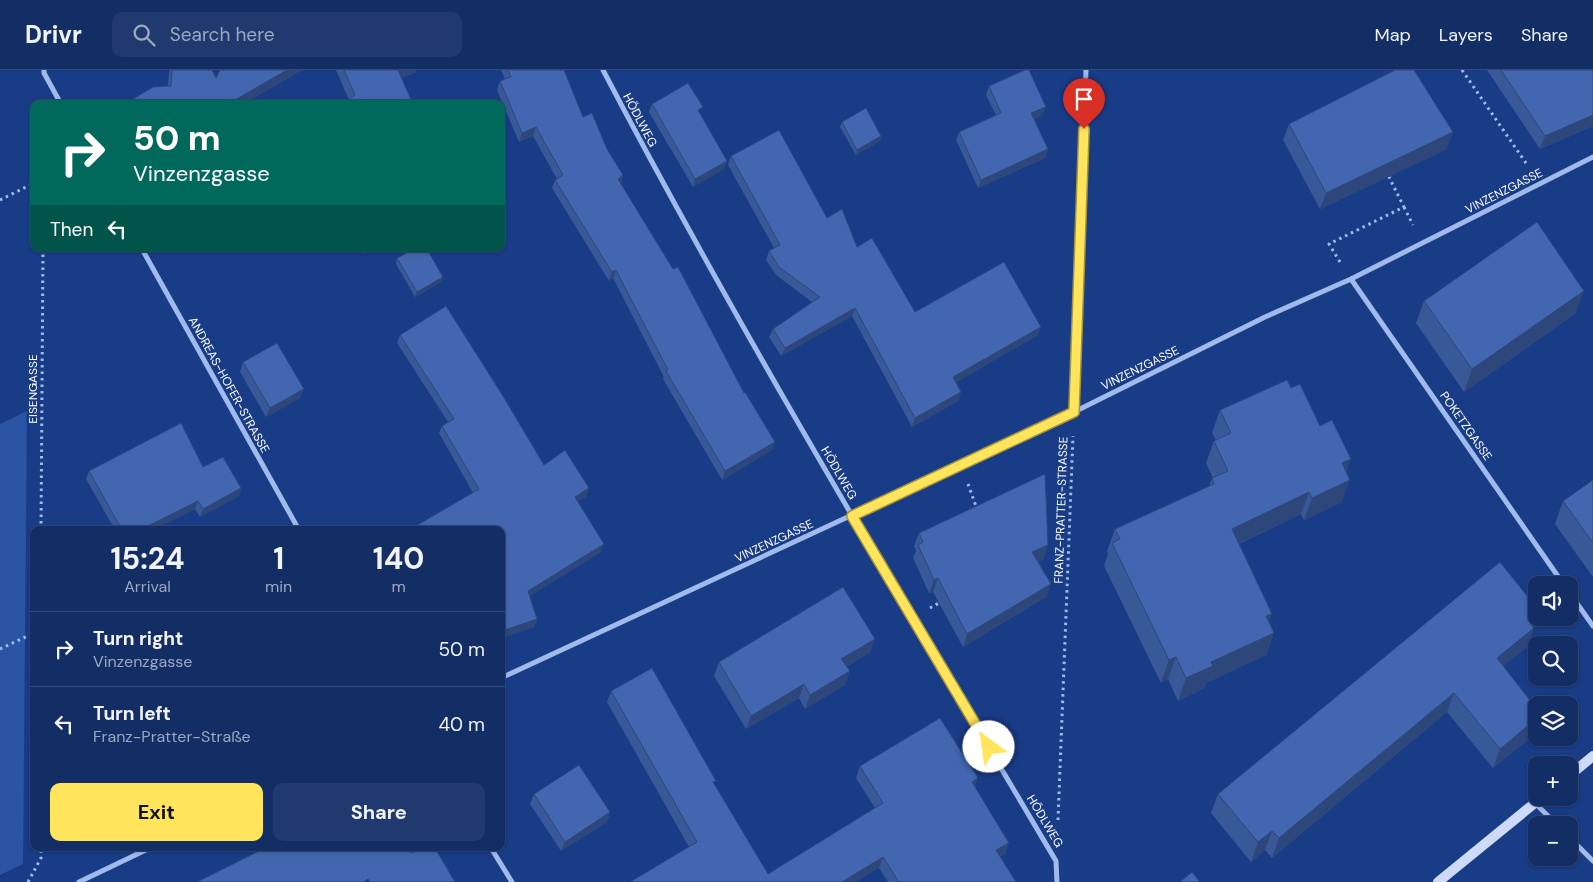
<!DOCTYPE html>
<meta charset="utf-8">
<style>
:root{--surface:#132d65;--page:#20396e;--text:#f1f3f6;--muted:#9da8bf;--line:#324979;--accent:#ffe45c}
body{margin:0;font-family:"DM Sans",sans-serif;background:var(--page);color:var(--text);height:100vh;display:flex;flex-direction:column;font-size:19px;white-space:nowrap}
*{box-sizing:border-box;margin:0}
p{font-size:16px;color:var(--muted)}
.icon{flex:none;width:28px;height:28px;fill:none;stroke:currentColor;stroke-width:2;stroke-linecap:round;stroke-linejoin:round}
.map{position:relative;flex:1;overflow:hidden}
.panel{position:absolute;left:30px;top:456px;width:475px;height:325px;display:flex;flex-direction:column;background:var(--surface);border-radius:10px;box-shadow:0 1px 4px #0004,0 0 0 1px var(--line)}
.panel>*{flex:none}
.top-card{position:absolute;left:30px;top:30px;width:475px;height:152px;border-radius:10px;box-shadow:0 1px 4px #0004,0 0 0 1px var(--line);background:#00695c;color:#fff;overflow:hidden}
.fabs{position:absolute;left:1528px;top:506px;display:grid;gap:10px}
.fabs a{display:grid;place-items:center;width:50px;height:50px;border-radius:10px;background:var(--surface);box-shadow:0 1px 4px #0004,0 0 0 1px var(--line);font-size:25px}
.pin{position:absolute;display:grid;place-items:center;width:42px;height:42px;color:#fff;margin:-51px -21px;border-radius:50% 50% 50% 0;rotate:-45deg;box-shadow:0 0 5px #0007}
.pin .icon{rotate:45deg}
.me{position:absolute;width:55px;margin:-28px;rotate:329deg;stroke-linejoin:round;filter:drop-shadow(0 0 4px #0008)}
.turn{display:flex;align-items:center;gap:18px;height:105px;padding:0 20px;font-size:22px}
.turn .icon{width:65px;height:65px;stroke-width:2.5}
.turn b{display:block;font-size:35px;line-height:42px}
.then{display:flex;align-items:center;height:48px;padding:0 20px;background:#0003;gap:10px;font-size:19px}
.eta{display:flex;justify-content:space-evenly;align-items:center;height:85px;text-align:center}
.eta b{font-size:30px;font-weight:700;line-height:35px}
.cta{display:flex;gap:10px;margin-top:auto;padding:10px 20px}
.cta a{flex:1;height:58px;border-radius:10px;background:var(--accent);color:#111;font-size:20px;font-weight:700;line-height:58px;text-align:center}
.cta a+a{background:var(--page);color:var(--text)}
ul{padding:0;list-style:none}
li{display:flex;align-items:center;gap:15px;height:75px;padding:0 20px;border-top:1px solid var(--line)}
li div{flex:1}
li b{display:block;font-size:19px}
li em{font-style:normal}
header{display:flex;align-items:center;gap:30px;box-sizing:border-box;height:70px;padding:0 25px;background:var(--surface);border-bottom:1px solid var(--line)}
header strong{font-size:24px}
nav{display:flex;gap:28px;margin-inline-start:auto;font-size:18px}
.search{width:350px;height:45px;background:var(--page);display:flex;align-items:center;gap:12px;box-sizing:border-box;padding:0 18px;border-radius:10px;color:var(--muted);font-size:19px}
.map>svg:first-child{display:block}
</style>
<header>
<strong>Drivr</strong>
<div class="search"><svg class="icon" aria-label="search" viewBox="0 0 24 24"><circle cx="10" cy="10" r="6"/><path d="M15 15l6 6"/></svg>Search here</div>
<nav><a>Map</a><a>Layers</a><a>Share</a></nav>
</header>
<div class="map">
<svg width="1593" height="812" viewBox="0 0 1593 812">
<rect width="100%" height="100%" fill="#193c87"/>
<path fill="#2c54a5" d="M27 341 23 794 0 805V354Z"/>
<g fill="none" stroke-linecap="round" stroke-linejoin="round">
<path stroke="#a1baec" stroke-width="3" stroke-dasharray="2.5 4" stroke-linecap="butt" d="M1462 0 1528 96
M0 130 34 113
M1404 137 1413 155
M1340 192 1329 174 1404 137 1389 107
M968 414 977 439
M41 460 43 179
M930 538 939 533
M0 579 34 563
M1058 750 1073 366
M28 812 41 788V778"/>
<path stroke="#a1baec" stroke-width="5" d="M44 0V3L61 34
M603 0C744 269 901 529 1056 791L1057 812
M142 179 299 460
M1351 209 1564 515
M1074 342 1086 0
M1569 522 1593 556
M501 608 1074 342 1265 247 1351 209 1593 87
M1535 733 1557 755
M1569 767 1593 791
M491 778 512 812
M79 812 150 778"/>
<path stroke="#cddbf9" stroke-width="10" d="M1569 706 1593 686
M1438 812 1541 728"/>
</g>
<path fill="#395897" d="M170 0H212L216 8 220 0H302L243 34H129L130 31 168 16 169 2Z
M336 0H416V2L349 30Z
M501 0H564L583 47 607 79 623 105 621 113 744 323 775 372 772 380 722 410 663 309 664 307 613 208 609 211 552 118 555 110 557 109 533 66 519 72 497 20 500 11 505 9Z
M1487 0H1593V56L1540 79Z
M989 16 1043 45 1034 49 1048 79 1045 88 978 118 956 70 959 62 996 45 986 25Z
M652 34 700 43 727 91 724 99 693 117 649 42Z
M842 52 881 66 880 71 856 85 840 57Z
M1289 54 1447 79 1320 139 1283 70Z
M731 86 827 148 857 177 915 242 1038 265 956 312 961 322 958 331 912 357 852 246 781 286 769 267 773 259 812 232 776 205 766 190 769 181 774 178 728 95Z
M360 179H371L363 184Z
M397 188 441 212 415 227 396 194Z
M1424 231 1576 243 1464 322 1416 253Z
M400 265 544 395 587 426 578 431 601 482 529 526 537 549 534 557 501 568V460L473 423 439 363 442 356 448 352 397 273Z
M243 292 300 328 266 347 240 302Z
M1291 318 1320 356 1346 401 1342 432 1304 450 1301 444 1239 474 1274 563 1266 585 1206 613 1204 618 1178 631 1168 609 1161 613 1104 496 1108 484 1107 481 1115 459 1209 416 1212 408H1213L1206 393 1214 371 1216 370 1212 363 1220 340Z
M203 397 241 418 239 426 200 447 195 439 153 460H115L86 409 89 401Z
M1593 410V507L1555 454 1563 431Z
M919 463 1044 489 1038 491 1051 514 1046 527 963 577 933 522 929 523 913 488 916 481 914 476Z
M1537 548 1527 577 1503 596 1535 664 1493 698 1447 642 1272 788 1265 780 1251 792 1211 743 1218 724Z
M875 569 870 582 846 597 845 615 805 639 799 628 746 659 714 606 719 592Z
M611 621 715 715 768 804 875 738 856 708 860 696 975 716 1005 784 1000 786 1016 812H888L879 798 630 812 689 777 607 632Z
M534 724 610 742 607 752 561 781 530 734Z"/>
<path fill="#2e477b" d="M287 0H302L243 34H228Z
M398 0H416V2L394 11Z
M1046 37 1043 45 1028 51 1031 43Z
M1593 45V56L1540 79 1545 66Z
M536 57 533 66 519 72 522 63Z
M1453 62 1447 79 1320 139 1326 123Z
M881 66 880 71 856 85 857 80Z
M1048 79 1045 88 978 118 981 110Z
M727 91 724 99 693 117 695 109Z
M623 105 620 114 618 109Z
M365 179H371L363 184Z
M616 200 613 208 609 211 612 202Z
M443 207 441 212 415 227 417 222Z
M1584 221 1576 243 1464 322 1472 299Z
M855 238 852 246 781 286 785 278Z
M1041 257 1038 265 950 316 953 307Z
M304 319 300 328 266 347 270 338Z
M961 322 958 331 912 357 915 348Z
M775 372 772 380 722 410 725 401Z
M1351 389 1343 411 1342 393Z
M1350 410 1342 432 1304 450 1312 428Z
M241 418 239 426 200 447 203 439Z
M589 418 587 426 572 435 575 427Z
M1309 422 1301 444 1223 481 1232 459Z
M198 431 195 439 153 460H140Z
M604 474 601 482 525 529 528 521Z
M1048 475 1044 489 1028 495 1032 482Z
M938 508 933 522 929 523 934 510Z
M1051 514 1046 527 963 577 967 564Z
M1536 543 1537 548 1533 559 1534 558 1527 577 1490 607 1497 588 1528 550Z
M1272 544 1264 566 1266 546Z
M537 549 534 557 501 568 502 561Z
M1274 563 1266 585 1206 613 1204 618 1178 631 1186 608 1211 592Z
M875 569 870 582 837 602 841 589Z
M1176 587 1168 609 1161 613 1169 590Z
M850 601 845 615 805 639 810 625Z
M804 614 799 628 746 659 751 646Z
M1454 623 1447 642 1272 788 1279 768Z
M1536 649V660L1535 664 1493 698 1500 679Z
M978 708 973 720 972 712Z
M610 742 607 752 561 781 565 772Z
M1272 761 1265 780 1251 792 1258 772Z
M1009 773 1005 784 992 791 996 780Z
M883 787 879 798 856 812H842Z"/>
<path fill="#4266b0" stroke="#2e477b" d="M172 0H212L216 8 220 0H287L228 34H132L130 31 153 17 171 16Z
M344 0H398L413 34H342L355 25Z
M508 0H564L583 47 592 43 607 79 623 105 618 109 673 199 678 197 744 323 745 322 775 372 725 401 666 301 668 300 616 200 612 202 555 110 563 105 536 57 522 63 500 11 511 7Z
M1025 0H1029L1046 37 1031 43 1048 79 981 110 959 62 1001 43 989 16Z
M1395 0H1414L1453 62 1326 123 1289 54Z
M1501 0H1593V45L1545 66Z
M688 13 703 37 698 40 727 91 695 109 652 34Z
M866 38 881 66 857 80 842 52Z
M779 60 827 148 842 139 857 177 872 168 915 242 1004 192 1041 257 953 307 961 322 915 348 855 238 785 278 773 259 820 227 779 197 769 181 780 175 731 86Z
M1537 152 1584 221 1472 299 1424 231Z
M414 179H427L443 207 417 222 397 188Z
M446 236 503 326 544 395 565 380 589 418 575 427 604 474 528 521 537 549 502 561 501 559V460H409L479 419 442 356 454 349 400 265Z
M277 273 304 319 270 338 243 292Z
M1287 310 1291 318 1300 314 1320 356 1332 350 1351 389 1342 393 1350 410 1312 428 1309 422 1232 459 1272 544 1266 546 1274 563 1211 592 1213 596 1186 608 1176 587 1169 590 1112 473 1120 469 1115 459 1214 414 1212 408 1228 401 1214 371 1231 363 1220 340Z
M181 353 203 397 223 387 241 418 203 439 198 431 140 460H122L89 401Z
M1045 404 1048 475 1032 482 1051 514 967 564 938 508 934 510 918 475 923 472 919 463Z
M1593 410V473L1563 431Z
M1500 492 1536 537V543L1528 550 1534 558 1497 588 1536 638V649L1500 679 1454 623 1279 768 1272 761 1258 772 1218 724Z
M843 517 875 569 841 589 850 601 810 625 804 614 751 646 719 592Z
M652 598 716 711 713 712 768 804 883 733 860 696 940 648 978 708 972 712 1009 773 996 780 1016 812H899L883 787 842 812H630L697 772 611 621Z
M579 695 610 742 565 772 534 724Z
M265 778H408L411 783 422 778H435L455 812H370L368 809 363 812H197Z
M1192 802 1200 812H1180Z"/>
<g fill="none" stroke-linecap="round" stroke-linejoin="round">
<defs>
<path id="route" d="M989 677 852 446 1074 342 1084 59"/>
</defs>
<use href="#route" stroke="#a6943c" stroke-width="12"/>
<use href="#route" stroke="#ffe45c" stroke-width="9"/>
</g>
<g text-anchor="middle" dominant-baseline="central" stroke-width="5" stroke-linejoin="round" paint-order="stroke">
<g font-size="12" fill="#fff" stroke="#193c87">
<text transform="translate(640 50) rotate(62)">HÖDLWEG</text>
<text transform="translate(1504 121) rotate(-27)">VINZENZGASSE</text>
<text transform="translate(1140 298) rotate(-26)">VINZENZGASSE</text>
<text transform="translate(229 315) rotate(61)">ANDREAS-HOFER-STRASSE</text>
<text transform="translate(33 319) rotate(-90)">EISENGASSE</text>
<text transform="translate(1466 356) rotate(55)">POKETZGASSE</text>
<text transform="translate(839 403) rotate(60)">HÖDLWEG</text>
<text transform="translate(1061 440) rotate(-88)">FRANZ-PRATTER-STRASSE</text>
<text transform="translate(774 471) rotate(-25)">VINZENZGASSE</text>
<text transform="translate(1045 751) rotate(59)">HÖDLWEG</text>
</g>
</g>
</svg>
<div class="fabs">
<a><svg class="icon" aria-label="sound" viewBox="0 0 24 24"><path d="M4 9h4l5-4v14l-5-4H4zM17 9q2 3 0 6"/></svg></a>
<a><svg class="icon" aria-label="search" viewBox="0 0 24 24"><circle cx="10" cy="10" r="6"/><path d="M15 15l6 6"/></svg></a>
<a><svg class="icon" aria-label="layers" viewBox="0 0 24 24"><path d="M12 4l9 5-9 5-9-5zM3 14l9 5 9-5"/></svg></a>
<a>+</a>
<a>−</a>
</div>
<div class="pin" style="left:1084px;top:59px;background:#d93025"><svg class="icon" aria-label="arrive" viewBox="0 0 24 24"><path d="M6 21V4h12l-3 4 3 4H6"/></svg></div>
<svg class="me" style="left:989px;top:677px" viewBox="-20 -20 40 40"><circle r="19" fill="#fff"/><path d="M0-13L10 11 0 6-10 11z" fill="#ffe45c"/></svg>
<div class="top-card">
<div class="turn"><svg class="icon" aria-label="right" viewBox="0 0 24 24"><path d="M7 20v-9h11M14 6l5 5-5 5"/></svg><div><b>50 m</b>Vinzenzgasse</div></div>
<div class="then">Then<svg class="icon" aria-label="left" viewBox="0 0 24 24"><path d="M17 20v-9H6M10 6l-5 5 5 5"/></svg></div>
</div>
<section class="panel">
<div class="eta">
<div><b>15:24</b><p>Arrival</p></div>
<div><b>1</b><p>min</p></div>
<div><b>140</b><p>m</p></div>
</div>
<ul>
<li><svg class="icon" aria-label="right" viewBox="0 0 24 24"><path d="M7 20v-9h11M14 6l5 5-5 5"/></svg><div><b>Turn right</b><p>Vinzenzgasse</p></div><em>50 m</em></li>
<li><svg class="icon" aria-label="left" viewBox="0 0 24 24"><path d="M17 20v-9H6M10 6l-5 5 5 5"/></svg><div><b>Turn left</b><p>Franz-Pratter-Straße</p></div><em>40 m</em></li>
</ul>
<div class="cta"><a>Exit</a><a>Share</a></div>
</section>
</div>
